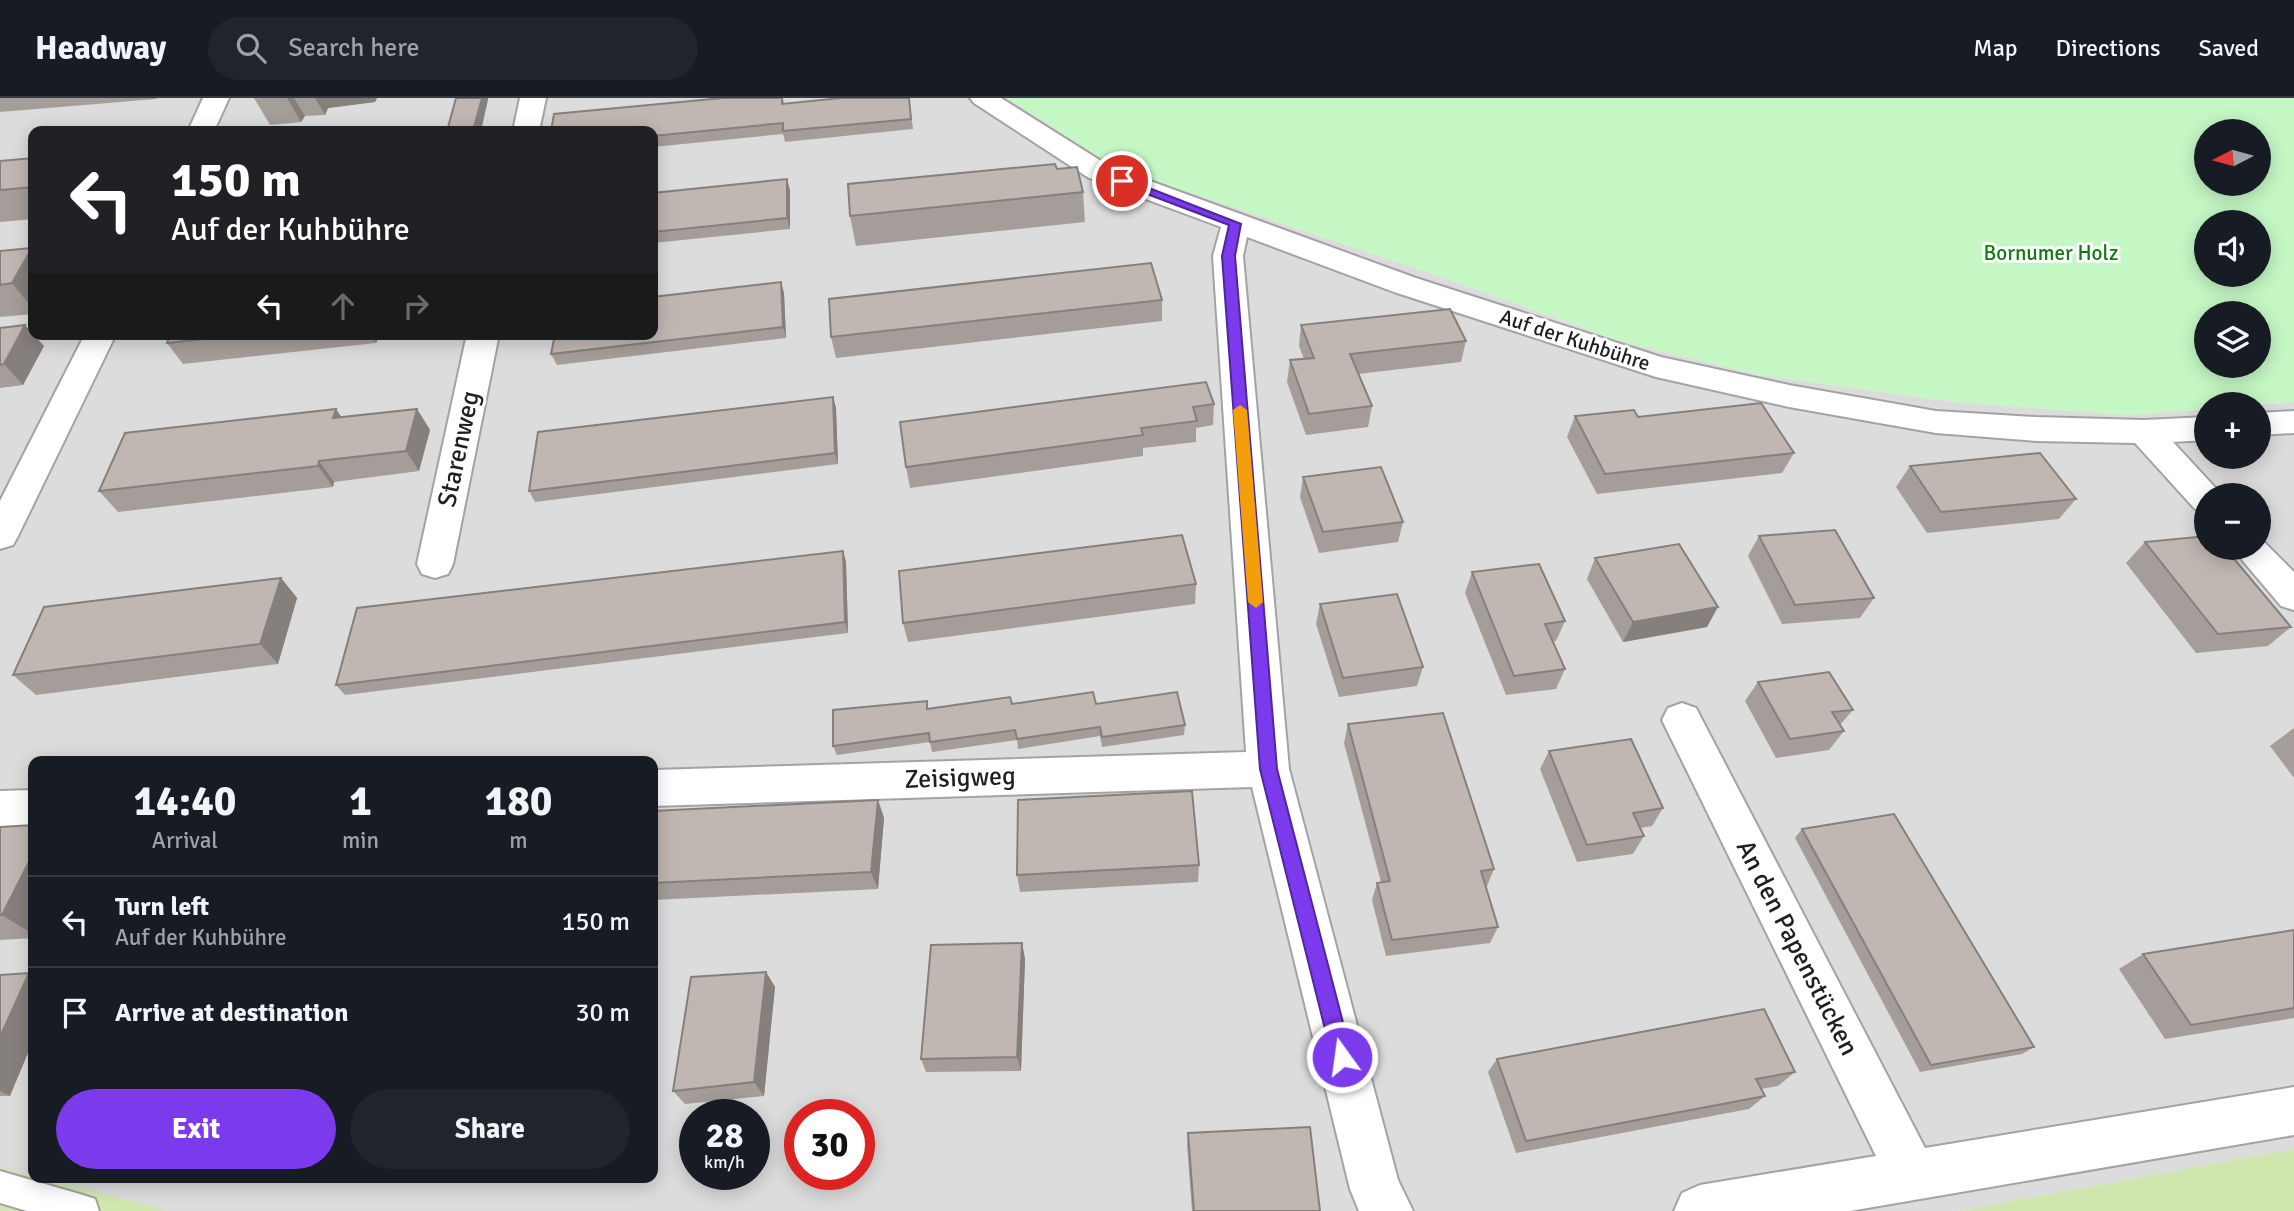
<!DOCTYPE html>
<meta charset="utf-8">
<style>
:root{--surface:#171b24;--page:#20242c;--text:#f1f3f6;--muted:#9ea1a6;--line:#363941;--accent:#7c3aed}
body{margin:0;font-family:Signika,sans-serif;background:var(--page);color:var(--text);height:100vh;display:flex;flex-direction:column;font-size:26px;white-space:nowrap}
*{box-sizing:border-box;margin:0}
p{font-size:23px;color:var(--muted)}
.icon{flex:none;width:38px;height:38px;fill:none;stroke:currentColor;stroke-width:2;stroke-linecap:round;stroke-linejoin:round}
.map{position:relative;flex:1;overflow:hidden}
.panel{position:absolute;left:28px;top:658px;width:630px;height:427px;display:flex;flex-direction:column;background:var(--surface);border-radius:14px;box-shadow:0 4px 18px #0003}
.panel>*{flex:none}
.guide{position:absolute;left:28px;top:28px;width:630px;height:214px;border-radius:14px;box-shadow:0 4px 18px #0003;background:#202124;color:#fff;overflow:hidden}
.needle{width:46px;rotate:264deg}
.tools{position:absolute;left:2194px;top:21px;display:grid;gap:14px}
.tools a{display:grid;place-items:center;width:77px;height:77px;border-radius:50%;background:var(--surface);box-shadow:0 4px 18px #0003;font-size:35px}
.speed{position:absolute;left:679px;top:1001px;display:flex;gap:14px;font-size:35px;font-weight:700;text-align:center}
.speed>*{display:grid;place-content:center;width:91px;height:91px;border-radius:50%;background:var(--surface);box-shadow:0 4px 18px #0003;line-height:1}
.speed small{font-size:18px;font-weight:400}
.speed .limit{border:10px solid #d22;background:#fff;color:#111}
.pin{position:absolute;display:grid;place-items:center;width:60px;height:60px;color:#fff;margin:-30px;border:4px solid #fff;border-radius:50%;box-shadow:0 2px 7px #0007}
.me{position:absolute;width:77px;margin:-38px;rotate:346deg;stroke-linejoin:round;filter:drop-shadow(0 0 5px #0008)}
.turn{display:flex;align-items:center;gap:24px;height:147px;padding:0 28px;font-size:32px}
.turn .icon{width:91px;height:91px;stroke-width:2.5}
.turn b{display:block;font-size:49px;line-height:60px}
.lanes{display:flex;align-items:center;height:66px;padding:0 28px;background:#0003;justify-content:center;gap:35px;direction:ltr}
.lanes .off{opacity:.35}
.eta{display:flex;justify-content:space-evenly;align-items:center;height:119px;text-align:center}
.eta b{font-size:42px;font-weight:800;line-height:49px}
.action{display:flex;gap:14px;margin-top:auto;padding:14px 28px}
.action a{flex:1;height:80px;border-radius:42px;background:var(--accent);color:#fff;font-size:28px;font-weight:800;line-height:80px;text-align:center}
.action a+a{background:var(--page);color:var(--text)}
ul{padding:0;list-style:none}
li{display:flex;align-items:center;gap:21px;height:91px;padding:0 28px;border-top:2px solid var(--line)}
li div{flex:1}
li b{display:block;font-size:26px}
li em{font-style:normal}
header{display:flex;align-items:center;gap:42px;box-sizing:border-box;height:98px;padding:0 35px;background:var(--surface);border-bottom:2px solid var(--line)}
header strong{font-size:33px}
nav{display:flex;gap:38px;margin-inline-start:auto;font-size:24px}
.search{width:490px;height:63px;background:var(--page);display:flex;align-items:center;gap:18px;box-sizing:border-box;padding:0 24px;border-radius:38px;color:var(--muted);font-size:26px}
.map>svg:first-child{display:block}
</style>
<header>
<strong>Headway</strong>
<div class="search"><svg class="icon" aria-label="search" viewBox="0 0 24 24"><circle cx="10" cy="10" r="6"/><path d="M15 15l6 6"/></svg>Search here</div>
<nav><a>Map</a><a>Directions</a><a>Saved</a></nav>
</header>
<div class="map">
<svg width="2294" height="1113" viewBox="0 0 2294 1113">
<rect width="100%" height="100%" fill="#efebe6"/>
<path fill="#dddcdc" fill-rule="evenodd" d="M0 0H1007L1114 69 1430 175 1620 243 1760 277 1955 304 2128 317 2207 311V359H2259V306L2294 304V1051L1957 1113H169L39 1080H653V663H33V1078L0 1069ZM33 33H653V236H33ZM2207 397H2259V450H2207ZM695 1017H754V1076H695ZM800 1017H859V1076H800Z"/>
<path fill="#cfe7ae" d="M2294 1051V1113H1957Z
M0 1069 169 1113H0Z"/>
<path fill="#c5f7c5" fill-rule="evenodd" d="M1007 0H2294V304L2207 306V311L2128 317 1955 304 1760 277 1620 243 1430 175 1114 69ZM2207 33H2259V86H2207ZM2259 124V177H2207V124ZM2259 215V268H2207V215Z"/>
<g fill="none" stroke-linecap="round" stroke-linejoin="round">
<defs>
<path id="service" d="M0 1073 83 1097 95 1101 99 1113H27L0 1105Z"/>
<path id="minor" d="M203 0H229L214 33H188Z
M520 0H546L539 33H513Z
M970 0H1001L1109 68 1416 180 1661 259 1789 287 1936 313 2036 319 2144 322 2207 319V342L2173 344 2222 397H2207V415L2195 411 2135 345 2036 343 1936 335 1789 309 1656 279 1394 194 1247 139 1243 158 1289 671 1398 1082 1413 1113H1359L1350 1091 1252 689 653 708V672L1246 654 1213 158 1221 129 1089 80 974 5Z
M85 236H116L18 438 13 447 0 451V403Z
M467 236H499L453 466 448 476 435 480 422 476 417 466Z
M2294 313V335L2259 337V315Z
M2259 439 2294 474V512L2281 508 2232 450H2259Z
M1682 605 1696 610 1925 1050 2294 989V1037L1850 1113H1674L1682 1095 1700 1087 1876 1058 1662 622 1668 610Z
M33 692V728L0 729V693Z"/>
</defs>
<use href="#service" stroke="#a3a3a3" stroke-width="4"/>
<use href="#minor" stroke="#a3a3a3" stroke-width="4"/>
<use href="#service" fill="#fff" fill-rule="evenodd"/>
<use href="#minor" fill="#fff" fill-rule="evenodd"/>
</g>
<path fill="#a59d99" d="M0 0H157L156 1 0 14Z
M254 0H377L375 4 328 10 325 17 305 18 301 24 270 27Z
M723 0H783L784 5 909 0 913 31 785 44 783 36 653 49V33Z
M33 60V121L0 124V63Z
M1057 71 1083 94 1085 124 856 148 850 118Z
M790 92V131L653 145V95Z
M32 150 33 151V216L0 219V153Z
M781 184 784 195 786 240 557 267 551 256Z
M1162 202V223L836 260 831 239Z
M1301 227 1466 243 1461 264 1358 276 1372 308 1368 329 1306 337 1287 284 1290 262 1304 261 1299 248Z
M0 230 44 248 23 287 0 290Z
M170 236H423L378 241 376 245 183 266 167 245Z
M1206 284 1214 306 1213 327 1196 330V344L1143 350V358L910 390 906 369Z
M833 299 836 310 838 366 535 404 529 393Z
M336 311 341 319 417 311 430 332 419 373 334 384 333 389 118 414 99 393Z
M1575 318 1638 319 1794 355 1782 375 1597 396 1567 339Z
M1910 368 2076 401 2059 421 1927 435 1896 389Z
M1303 379 1403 424 1398 444 1319 455 1300 399Z
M1759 438 1874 500 1860 520 1782 526 1748 458Z
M2145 444 2291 529 2268 548 2196 555 2126 465Z
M843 453 846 464 848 535 345 597 336 587Z
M1595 460 1707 529 1623 544 1587 481Z
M1472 474 1565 523 1556 543H1553L1565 571 1556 591 1506 597 1465 495Z
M281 480 297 500 278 566 36 597 13 577Z
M1196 486 1195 506 908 544 903 525Z
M1320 506 1423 569 1417 588 1339 599 1316 526Z
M1758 584 1853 612 1840 627 1844 633 1829 652 1776 660 1745 603Z
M1012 606H1096L1185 627 1184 637 1102 649 1100 638 1018 651 1017 642 932 654 930 644 837 657 833 648 929 610Z
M1348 626 1494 771 1487 788H1485L1498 829 1490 845 1386 858 1372 802 1377 785 1381 784 1344 645Z
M2294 630V680L2270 648Z
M1549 653 1663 710 1652 728 1640 730 1644 738 1633 756 1577 764 1540 671Z
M878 702 884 720 878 791 653 802V713Z
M33 727V840L0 842V729Z
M1802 731 2034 949 2022 956 1920 974 1795 740Z
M1199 767 1198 784 1020 794 1017 777Z
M2294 832V920L2165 941 2119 871 2143 856Z
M1022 845 1025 861 1021 973 926 974 921 961Z
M766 874 775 889 764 998 685 1006 673 993Z
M0 877 10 998H0Z
M1497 961 1795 974 1778 988 1761 991 1765 998 1749 1011 1516 1055 1488 974Z
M1188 1035 1320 1113H1192L1187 1047Z"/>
<path fill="#86807d" d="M287 0H294L305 18 301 24Z
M315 0H377L375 4 328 10 325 17Z
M482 0H488V2L481 33H473Z
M787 81 790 92V131L787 120Z
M32 150 33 151V211L12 185Z
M781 184 784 195 786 240 783 229Z
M25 227 44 248 23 287 4 266Z
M371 236H375L378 241 376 245Z
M833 299 836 310 838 366 835 355Z
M336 311 350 332 333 320Z
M417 311 430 332 419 373 406 353Z
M319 363 334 384 333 389 318 368Z
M843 453 846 464 848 535 845 524Z
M281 480 297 500 278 566 260 546Z
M1718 509 1707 529 1623 544 1633 524Z
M878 702 884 720 878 791 871 774Z
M33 756V836L2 817Z
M1022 845 1025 861 1021 973 1017 959Z
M766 874 775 889 764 998 754 984Z
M29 875 33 877V943L10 998 0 993V939Z"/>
<path fill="#c0b7b2" stroke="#86807d" stroke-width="2" d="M456 0H482L473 33H447Z
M723 0H782V6L841 0H909L911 21 783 33V25L653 38V33H551L554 16Z
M33 60V89L0 92V63Z
M1055 66 1057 71 1077 69 1083 94 850 118 848 86Z
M787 81V120L653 134V95Z
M32 150 12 185 0 187V153Z
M1151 165 1162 202 831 239 829 201Z
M781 184 783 229 551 256 555 236H653V199Z
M1450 211 1466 243 1350 256 1372 308 1309 316 1290 262 1314 260 1301 227Z
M25 227 4 266 0 267V230Z
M170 236H249L167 245Z
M1206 284 1214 306 1193 309 1197 323 1141 330 1143 337 906 369 900 324Z
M833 299 835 355 529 393 538 334Z
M1761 305 1794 355 1605 376 1575 318 1634 312 1638 319Z
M336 311 333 320 417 311 406 353 319 363 318 368 99 393 125 335Z
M2040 355 2076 401 1941 414 1910 368Z
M1381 369 1403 424 1323 434 1303 379Z
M1835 432 1874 500 1795 507 1759 438Z
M1182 437 1196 486 903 525 899 473Z
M2207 438V450H2225L2291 529 2218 536 2145 444Z
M1679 446 1718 509 1633 524 1595 460Z
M843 453 845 524 336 587 357 510Z
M1539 466 1565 523 1545 526 1565 571 1514 578 1472 474Z
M281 480 260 546 13 577 44 509Z
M1397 496 1423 569 1343 580 1320 506Z
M1829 574 1853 612 1832 614 1844 633 1790 641 1758 584Z
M1093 594 1096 606 1177 594 1185 627 1102 639 1100 629 1017 641 1015 632 930 644 929 635 833 648V612L927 603V611L1010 599 1012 606Z
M1443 615 1494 771 1481 773 1498 829 1392 842 1377 785 1390 783 1348 626Z
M1631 641 1663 710 1633 715 1644 738 1587 747 1549 653Z
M1192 693 1199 767 1017 777 1018 702Z
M878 702 871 774 653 785V713Z
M1894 716 2034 949 1931 967 1802 731Z
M33 727V756L2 817H0V729Z
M2294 832V910L2191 927 2143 856Z
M1022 845 1017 959 921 961 931 847Z
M766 874 754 984 673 993 691 879Z
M29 875 0 939V877Z
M1764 911 1795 974 1756 981 1765 998 1526 1043 1497 961Z
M1310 1029 1320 1113H1194L1188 1035Z"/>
<path fill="#7c3aed" stroke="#51269a" stroke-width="2" d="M1118 81H1126L1241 126 1235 158 1277 671 1352 959 1349 966 1342 969 1335 966 1332 959 1260 671 1222 158 1229 127 1118 85Z"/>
<path fill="#f59e0b" d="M1240 307 1247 312 1263 504 1256 510 1248 504 1233 312Z"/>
<g text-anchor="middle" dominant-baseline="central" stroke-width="6" stroke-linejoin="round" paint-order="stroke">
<g font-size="21" fill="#117a10" stroke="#fff">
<text x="2051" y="155">Bornumer Holz</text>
</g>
<g font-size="21" fill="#1f1f1f" stroke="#fff">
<text transform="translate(1575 242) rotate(18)">Auf der Kuhbühre</text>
</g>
<g font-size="26" fill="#1f1f1f" stroke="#fff">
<text transform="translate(459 351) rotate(-78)">Starenweg</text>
<text transform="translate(960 680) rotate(-2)">Zeisigweg</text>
<text transform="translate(1797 850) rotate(63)">An den Papenstücken</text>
</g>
</g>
</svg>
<div class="tools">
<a><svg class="needle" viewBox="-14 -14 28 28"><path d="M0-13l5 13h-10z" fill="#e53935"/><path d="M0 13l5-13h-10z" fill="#9ea1a6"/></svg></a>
<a><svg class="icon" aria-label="sound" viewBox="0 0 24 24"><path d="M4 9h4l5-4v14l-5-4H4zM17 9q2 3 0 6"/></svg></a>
<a><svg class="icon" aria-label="layers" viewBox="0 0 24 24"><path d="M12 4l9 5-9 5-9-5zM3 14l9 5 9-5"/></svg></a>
<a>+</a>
<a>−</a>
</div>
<div class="speed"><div>28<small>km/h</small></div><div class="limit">30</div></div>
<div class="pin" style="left:1122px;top:83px;background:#d93025"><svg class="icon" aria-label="arrive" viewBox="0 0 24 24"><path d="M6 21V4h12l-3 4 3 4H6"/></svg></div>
<svg class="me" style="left:1342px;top:959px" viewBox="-20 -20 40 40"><circle r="17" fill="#7c3aed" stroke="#fff" stroke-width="3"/><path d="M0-11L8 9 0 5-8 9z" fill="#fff"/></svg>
<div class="guide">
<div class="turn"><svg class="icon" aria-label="left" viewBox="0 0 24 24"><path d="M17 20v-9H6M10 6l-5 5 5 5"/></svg><div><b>150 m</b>Auf der Kuhbühre</div></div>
<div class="lanes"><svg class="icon" aria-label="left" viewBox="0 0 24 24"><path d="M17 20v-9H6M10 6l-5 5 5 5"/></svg><svg class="icon off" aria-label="ahead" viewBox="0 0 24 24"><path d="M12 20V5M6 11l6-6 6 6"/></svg><svg class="icon off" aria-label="right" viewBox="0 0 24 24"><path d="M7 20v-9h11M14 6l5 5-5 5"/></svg></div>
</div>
<section class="panel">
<div class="eta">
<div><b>14:40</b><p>Arrival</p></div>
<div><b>1</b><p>min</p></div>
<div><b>180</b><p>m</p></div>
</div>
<ul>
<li><svg class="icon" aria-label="left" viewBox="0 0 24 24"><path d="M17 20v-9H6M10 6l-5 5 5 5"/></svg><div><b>Turn left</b><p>Auf der Kuhbühre</p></div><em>150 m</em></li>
<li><svg class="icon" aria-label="arrive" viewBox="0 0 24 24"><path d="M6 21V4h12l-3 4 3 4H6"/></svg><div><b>Arrive at destination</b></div><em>30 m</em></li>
</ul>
<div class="action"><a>Exit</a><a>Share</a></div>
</section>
</div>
